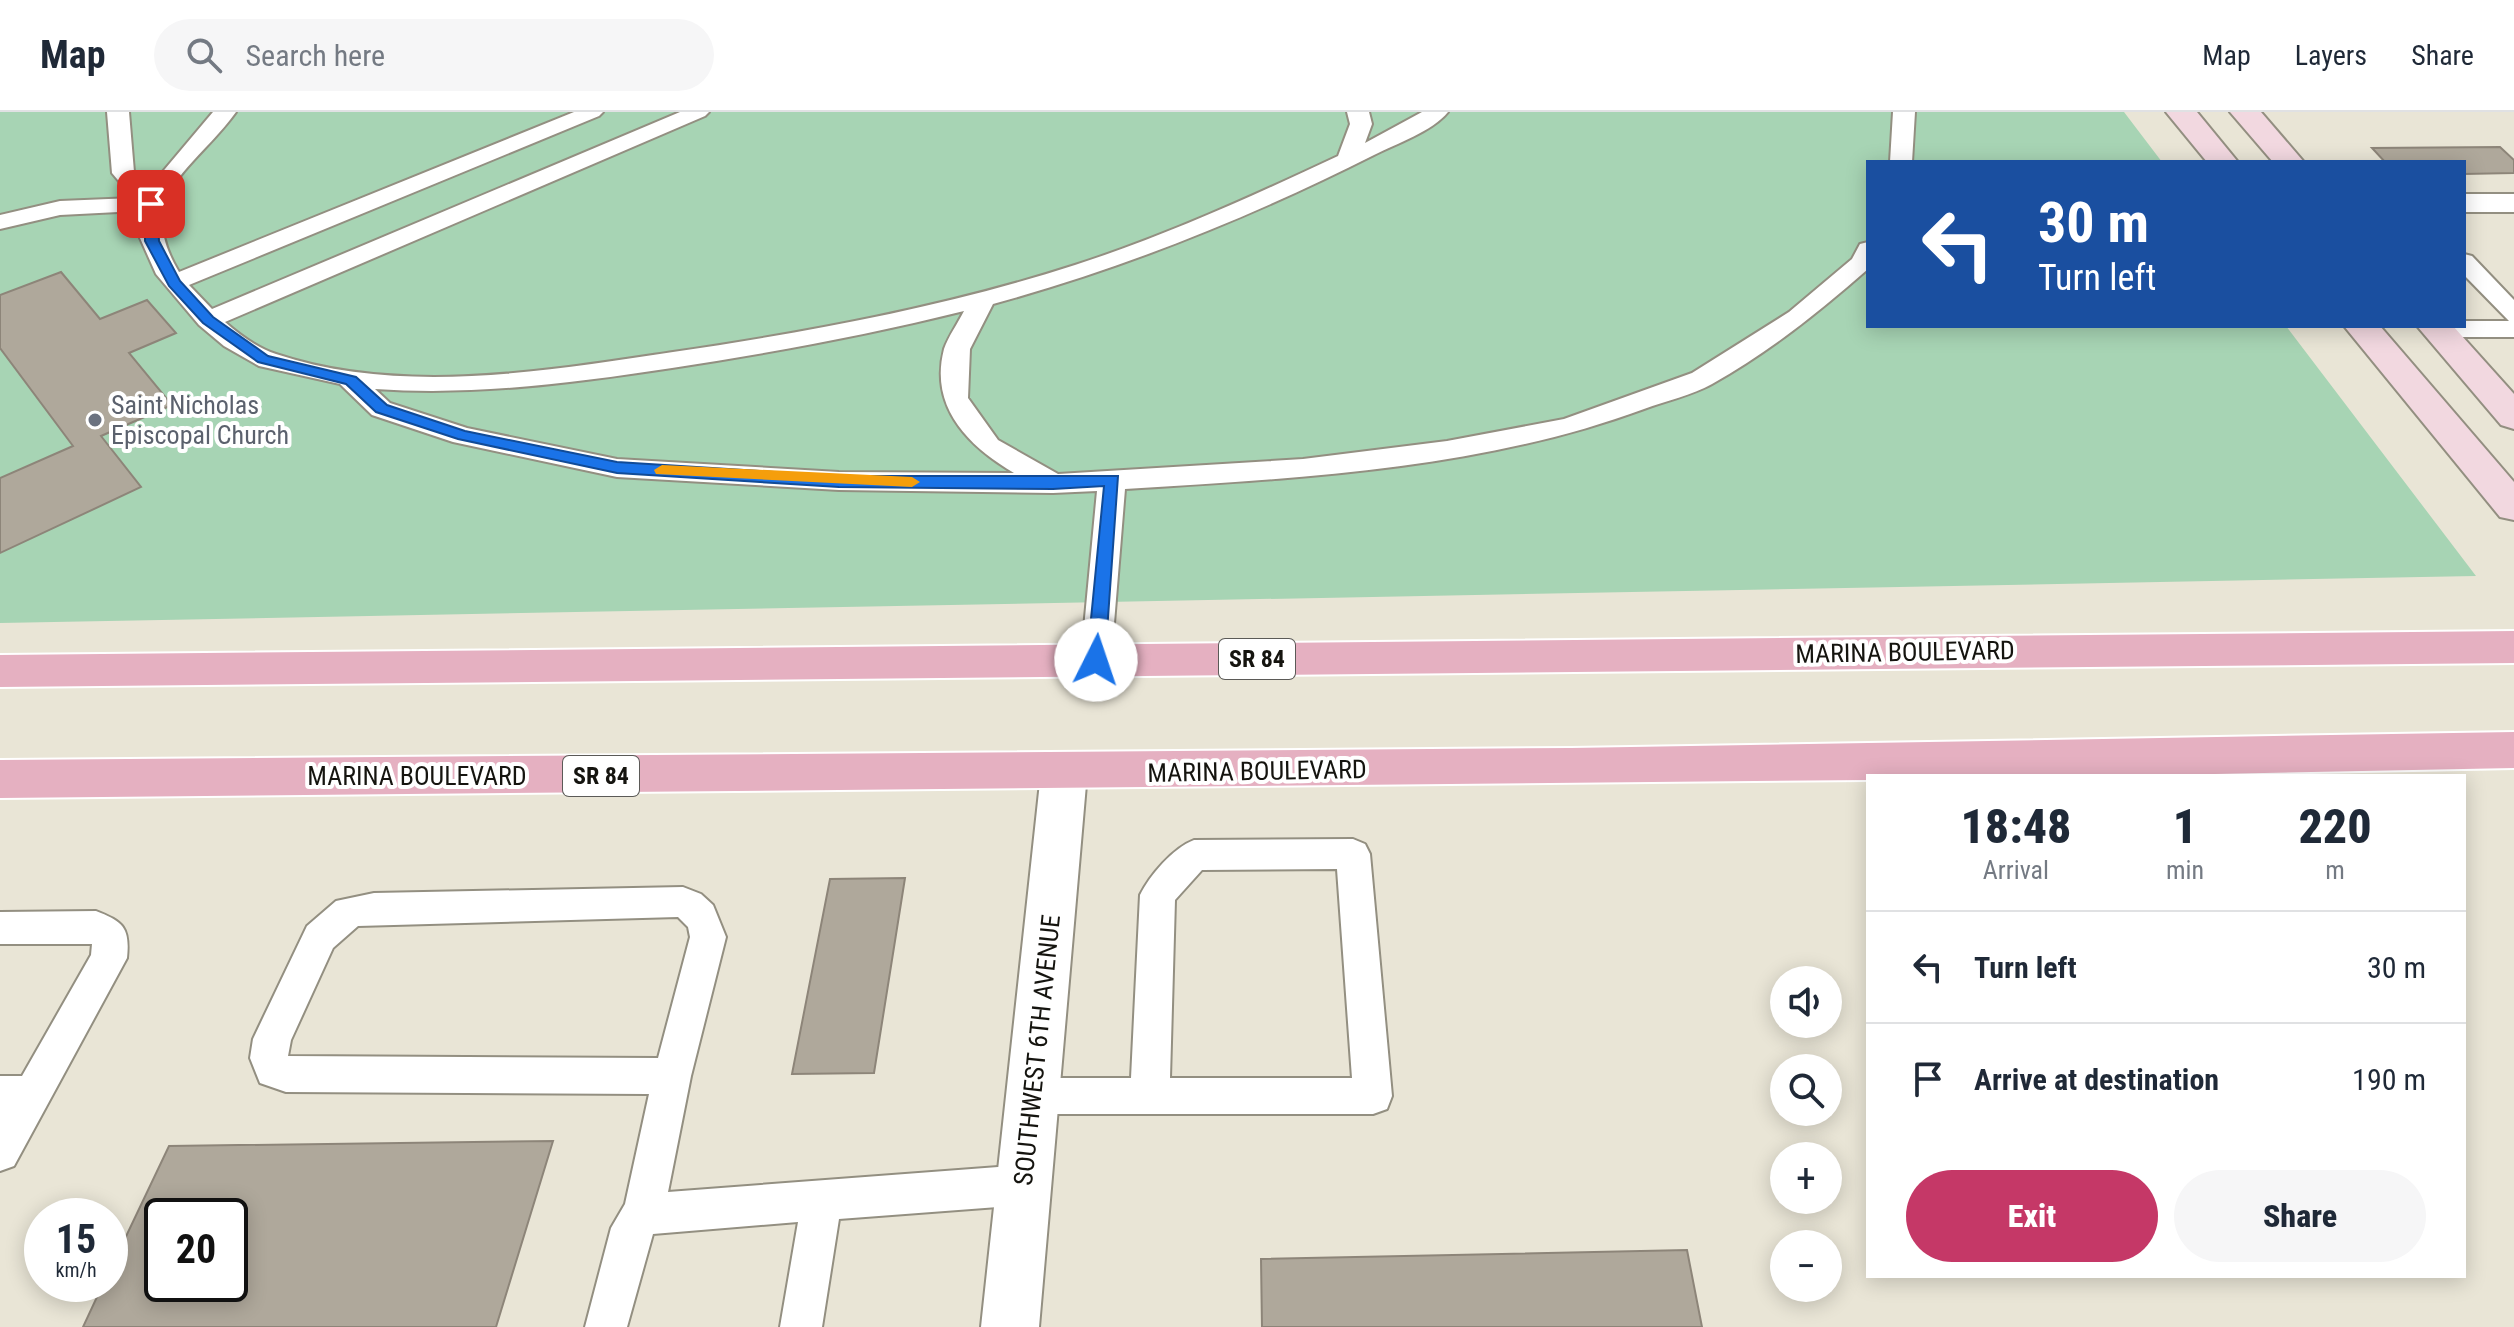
<!DOCTYPE html>
<meta charset="utf-8">
<style>
:root{--surface:#fff;--page:#f6f6f7;--text:#1f2937;--muted:#747a83;--line:#e0e1e3;--accent:#c53867}
body{margin:0;font-family:"Roboto Condensed",sans-serif;background:var(--page);color:var(--text);height:100vh;display:flex;flex-direction:column;font-size:30px;white-space:nowrap}
*{box-sizing:border-box;margin:0}
p{font-size:26px;color:var(--muted)}
.icon{flex:none;width:44px;height:44px;fill:none;stroke:currentColor;stroke-width:2;stroke-linecap:round;stroke-linejoin:round}
.map{position:relative;flex:1;overflow:hidden}
.details{position:absolute;left:1866px;top:662px;width:600px;height:504px;display:flex;flex-direction:column;background:var(--surface);border-radius:0px;box-shadow:0 4px 20px #0003}
.details>*{flex:none}
.top-card{position:absolute;left:1866px;top:48px;width:600px;height:168px;border-radius:0px;box-shadow:0 4px 20px #0003;background:#1a4fa0;color:#fff;overflow:hidden}
.fabs{position:absolute;left:1770px;top:854px;display:grid;gap:16px}
.fabs a{display:grid;place-items:center;width:72px;height:72px;border-radius:50%;background:var(--surface);box-shadow:0 4px 20px #0003;font-size:40px}
.speed{position:absolute;left:24px;top:1086px;display:flex;gap:16px;font-size:40px;font-weight:700;text-align:center}
.speed>*{display:grid;place-content:center;width:104px;height:104px;border-radius:50%;background:var(--surface);box-shadow:0 4px 20px #0003;line-height:1}
.speed small{font-size:20px;font-weight:400}
.speed .limit{border:4px solid #111;border-radius:12px;background:#fff;color:#111}
.pin{position:absolute;display:grid;place-items:center;width:68px;height:68px;color:#fff;margin:-34px;border-radius:16px;box-shadow:0 4px 12px #0006}
.me{position:absolute;width:88px;margin:-44px;rotate:4deg;stroke-linejoin:round;filter:drop-shadow(0 0 6px #0008)}
.turn{display:flex;align-items:center;gap:28px;height:168px;padding:0 40px;font-size:36px}
.turn .icon{width:104px;height:104px;stroke-width:2.5}
.turn b{display:block;font-size:56px;line-height:68px}
.eta{display:flex;justify-content:space-evenly;align-items:center;height:136px;text-align:center}
.eta b{font-size:48px;font-weight:800;line-height:56px}
.primary-button{display:flex;gap:16px;margin-top:auto;padding:16px 40px}
.primary-button a{flex:1;height:92px;border-radius:48px;background:var(--accent);color:#fff;font-size:32px;font-weight:800;line-height:92px;text-align:center}
.primary-button a+a{background:var(--page);color:var(--text)}
ul{padding:0;list-style:none}
li{display:flex;align-items:center;gap:24px;height:112px;padding:0 40px;border-top:2px solid var(--line)}
li div{flex:1}
li b{display:block;font-size:30px}
li em{font-style:normal}
header{display:flex;align-items:center;gap:48px;box-sizing:border-box;height:112px;padding:0 40px;background:var(--surface);border-bottom:2px solid var(--line)}
header strong{font-size:38px}
nav{display:flex;gap:44px;margin-inline-start:auto;font-size:28px}
.search{width:560px;height:72px;background:var(--page);display:flex;align-items:center;gap:20px;box-sizing:border-box;padding:0 28px;border-radius:44px;color:var(--muted);font-size:30px}
.map>svg:first-child{display:block}
</style>
<header>
<strong>Map</strong>
<div class="search"><svg class="icon" aria-label="search" viewBox="0 0 24 24"><circle cx="10" cy="10" r="6"/><path d="M15 15l6 6"/></svg>Search here</div>
<nav><a>Map</a><a>Layers</a><a>Share</a></nav>
</header>
<div class="map">
<svg width="2514" height="1215" viewBox="0 0 2514 1215">
<rect width="100%" height="100%" fill="#e9e5d6"/>
<path fill="#a7d4b4" d="M0 0H2124L2162 50H1868V214H2286L2476 464 0 511Z"/>
<path fill="#afa89b" stroke="#8d8579" stroke-width="2" fill-rule="evenodd" d="M2500 35 2514 48V61L2464 62V50H2385L2372 36Z
M61 160 100 207 147 188 176 221 129 241 172 293 101 324 141 375 0 441V366L73 334 0 236V183Z
M905 766 874 961 792 962 830 767Z
M553 1029 496 1215H83L103 1172H110V1158L169 1034ZM162 1104H230V1172H162Z
M1687 1138 1702 1215H1262L1261 1147Z"/>
<g fill="none" stroke-linecap="round" stroke-linejoin="round">
<defs>
<path id="lane" d="M107 0H129L134 60 149 76 213 0H236C195 57 132 82 179 160L574 0H603L599 4 189 173 212 197 680 0H709L705 4 225 210C240 223 257 236 276 242 401 284 546 259 673 240 809 220 944 195 1075 153 1165 124 1253 84 1338 44L1350 12 1347 0H1369L1372 12 1365 31 1422 0H1448C1433 19 1396 32 1374 43 1253 104 1125 156 993 192L970 237 968 286 998 328 1058 362 1303 347 1447 329 1564 307 1692 261 1789 200 1852 147 1860 132 1868 130V157C1819 200 1769 240 1712 272 1692 283 1666 289 1644 297 1479 358 1300 366 1125 377L1111 548 1107 556 1096 560 1085 556 1081 548 1097 379 1053 381 839 378 617 365 453 330 372 303 340 272 259 254 224 234 199 213 156 162 140 126 138 99 60 103 0 117V103L60 89 133 86 112 61ZM964 199C958 211 948 225 944 237 929 295 968 334 1014 361L839 360 617 347 467 316 390 291 375 277C475 284 573 271 672 256 770 241 868 223 964 199Z
M1893 0H1915L1912 50H1890Z
M2464 142 2472 144 2514 188V225H2437L2425 217 2427 214H2464V209H2509L2464 163Z
M1353 727 1365 732 1370 742 1392 984 1387 997 1373 1002H1032L1018 997 1013 984 1018 971 1032 966H1131L1140 783C1150 763 1173 736 1194 728ZM1337 757 1352 966H1170L1175 788 1202 758Z
M683 775 701 782 713 793 726 825 691 964 668 1080 1024 1053 1038 1059 1044 1073 1038 1087 1024 1093 839 1107 822 1215H780L798 1110 653 1122 627 1215H585L611 1116 625 1092 649 982 286 980 260 971 250 946 253 927 307 814 336 789 374 781ZM678 805 688 815 690 825 658 946 288 944 291 928 333 836 358 814Z
M96 799C124 810 130 816 127 846L14 1054 0 1059V964H22L91 843 92 832H0V800Z"/>
<path id="street" d="M2464 82H2514V100H2464Z
M1064 643 1080 648 1087 661 1039 1215H981L1041 661 1048 648Z"/>
<path id="secondary" d="M2166 0H2197L2238 50H2207Z
M2230 0H2261L2304 50H2273Z
M2344 214H2380L2514 370V408L2500 405Z
M2417 214H2453L2514 282V317L2501 313Z"/>
<path id="primary" d="M2514 519V551L0 575V543Z
M2514 620V656L2117 664H1868V668L0 686V648L1571 636Z"/>
</defs>
<use href="#lane" stroke="#938f81" stroke-width="4"/>
<use href="#street" stroke="#938f81" stroke-width="4"/>
<use href="#secondary" stroke="#938f81" stroke-width="4"/>
<use href="#primary" stroke="#fff" stroke-width="4"/>
<use href="#lane" fill="#fff" fill-rule="evenodd"/>
<use href="#street" fill="#fff" fill-rule="evenodd"/>
<use href="#secondary" fill="#f2d8e0" fill-rule="evenodd"/>
<use href="#primary" fill="#e5b0c1" fill-rule="evenodd"/>
</g>
<path fill="#1a73e8" stroke="#114b97" stroke-width="2" d="M151 88 157 92 159 129 180 169 213 205 268 244 356 265 387 293 465 319 617 350 839 364H1118L1105 548 1096 555 1087 548 1104 374 1053 377 839 375 617 361 458 327 376 300 346 272 258 250 203 211 169 174 145 129V92Z"/>
<path fill="#f59e0b" d="M662 353 912 365 920 370 912 375 656 362 654 358Z"/>
<circle fill="#6b7280" stroke="#fff" stroke-width="3" cx="95" cy="308" r="8"/>
<g text-anchor="middle" dominant-baseline="central" stroke-width="8" stroke-linejoin="round" paint-order="stroke">
<g fill="#fff" stroke="#5b5a57" stroke-width="2">
<rect x="1219" y="527" width="76" height="40" rx="6"/>
<rect x="563" y="644" width="76" height="40" rx="6"/>
</g>
<g font-size="24" font-weight="bold" fill="#15140f">
<text x="1257" y="547">SR 84</text>
<text x="601" y="664">SR 84</text>
</g>
<g font-size="26" fill="#5b616d" stroke="#fff" text-anchor="start">
<text x="111" y="293">Saint Nicholas<tspan x="111" dy="30">Episcopal Church</tspan></text>
</g>
<g font-size="26" fill="#15140f" stroke="#fff">
<text transform="translate(1905 540) rotate(-1)">MARINA BOULEVARD</text>
<text transform="translate(1257 659) rotate(-1)">MARINA BOULEVARD</text>
<text x="417" y="664">MARINA BOULEVARD</text>
<text transform="translate(1037 938) rotate(-84)">SOUTHWEST 6TH AVENUE</text>
</g>
</g>
</svg>
<div class="fabs">
<a><svg class="icon" aria-label="sound" viewBox="0 0 24 24"><path d="M4 9h4l5-4v14l-5-4H4zM17 9q2 3 0 6"/></svg></a>
<a><svg class="icon" aria-label="search" viewBox="0 0 24 24"><circle cx="10" cy="10" r="6"/><path d="M15 15l6 6"/></svg></a>
<a>+</a>
<a>−</a>
</div>
<div class="speed"><div>15<small>km/h</small></div><div class="limit">20</div></div>
<div class="pin" style="left:151px;top:92px;background:#d93025"><svg class="icon" aria-label="arrive" viewBox="0 0 24 24"><path d="M6 21V4h12l-3 4 3 4H6"/></svg></div>
<svg class="me" style="left:1096px;top:548px" viewBox="-20 -20 40 40"><circle r="19" fill="#fff"/><path d="M0-13L10 11 0 6-10 11z" fill="#1a73e8"/></svg>
<div class="top-card">
<div class="turn"><svg class="icon" aria-label="left" viewBox="0 0 24 24"><path d="M17 20v-9H6M10 6l-5 5 5 5"/></svg><div><b>30 m</b>Turn left</div></div>
</div>
<section class="details">
<div class="eta">
<div><b>18:48</b><p>Arrival</p></div>
<div><b>1</b><p>min</p></div>
<div><b>220</b><p>m</p></div>
</div>
<ul>
<li><svg class="icon" aria-label="left" viewBox="0 0 24 24"><path d="M17 20v-9H6M10 6l-5 5 5 5"/></svg><div><b>Turn left</b></div><em>30 m</em></li>
<li><svg class="icon" aria-label="arrive" viewBox="0 0 24 24"><path d="M6 21V4h12l-3 4 3 4H6"/></svg><div><b>Arrive at destination</b></div><em>190 m</em></li>
</ul>
<div class="primary-button"><a>Exit</a><a>Share</a></div>
</section>
</div>
